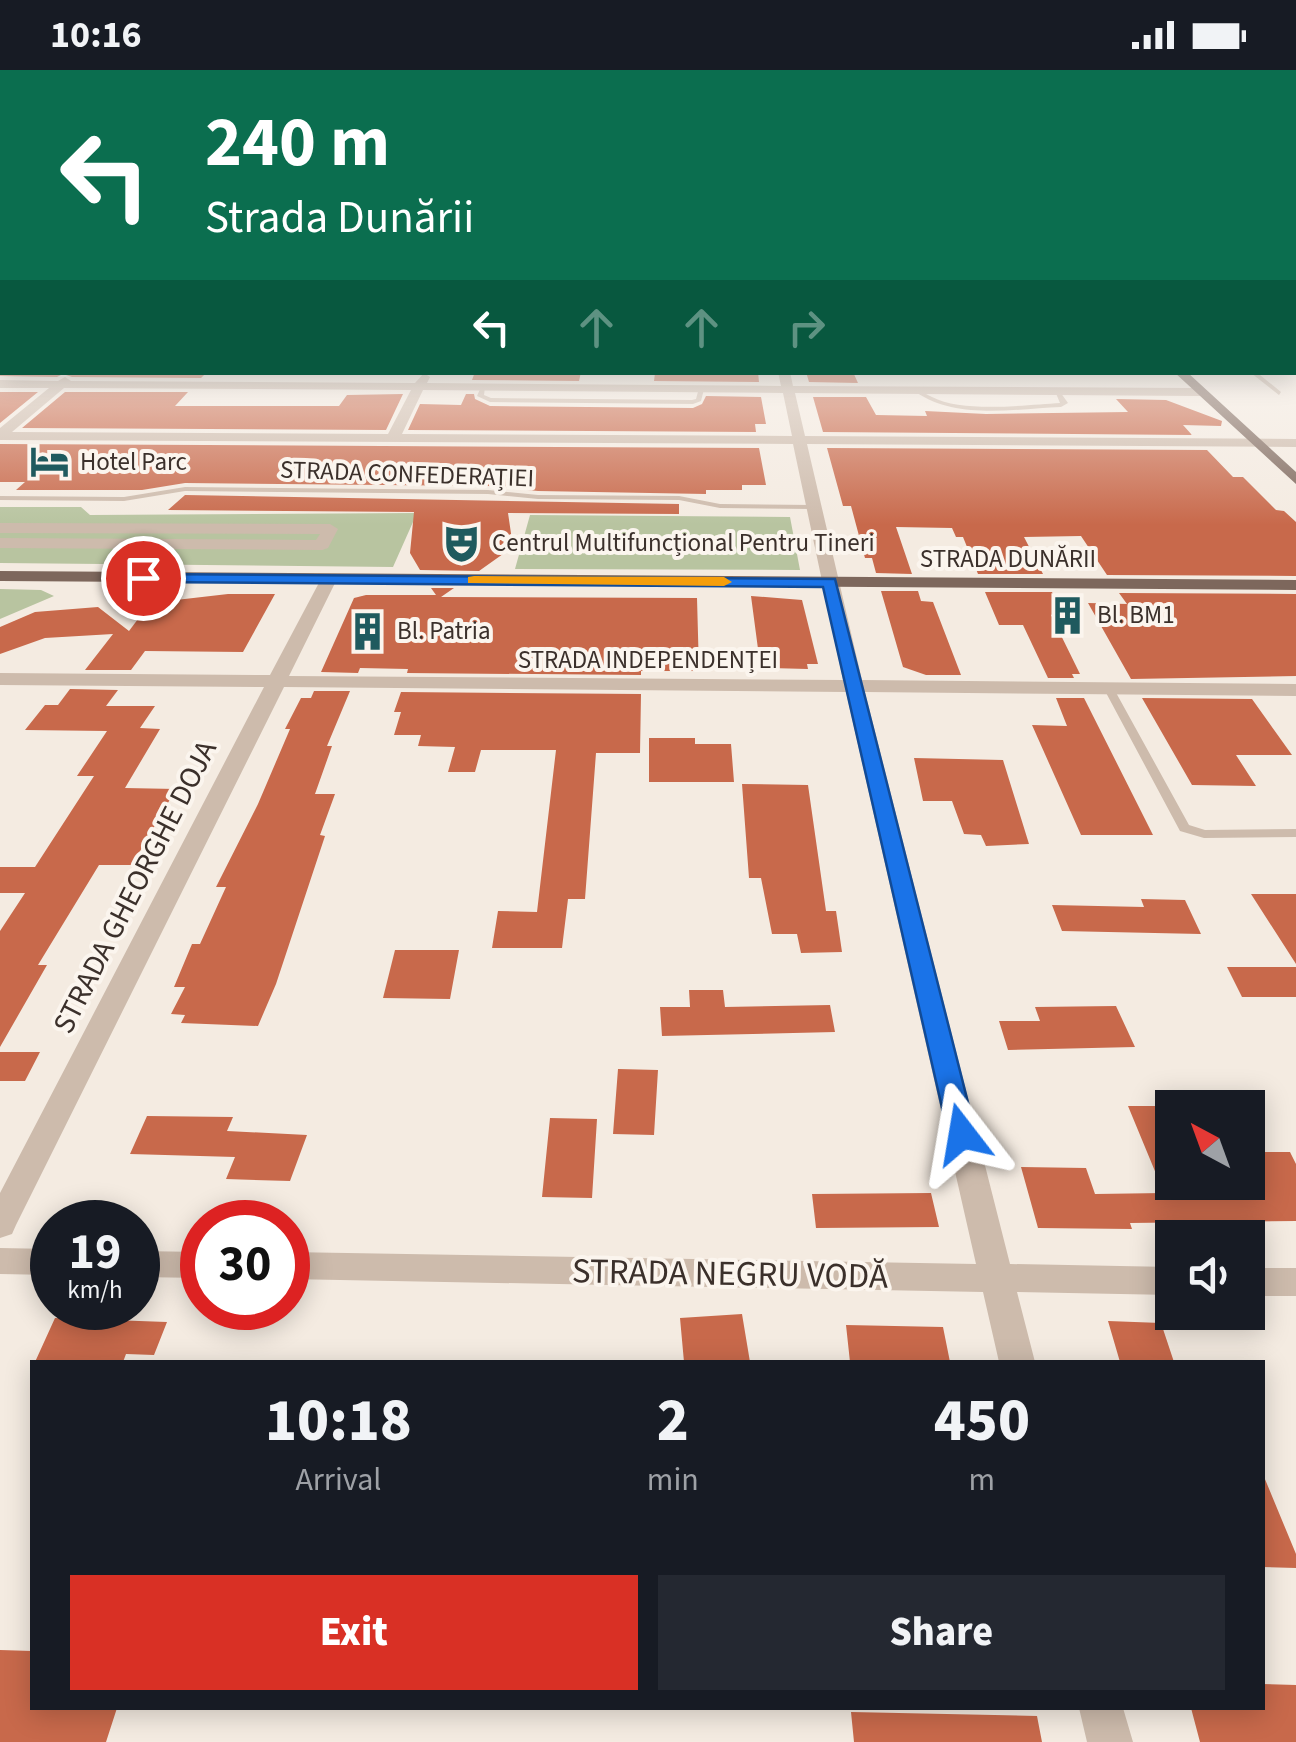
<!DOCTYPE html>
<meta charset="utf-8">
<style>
:root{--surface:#171b24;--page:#242831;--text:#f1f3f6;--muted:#9ea1a6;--accent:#d93025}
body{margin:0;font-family:"Source Sans 3",sans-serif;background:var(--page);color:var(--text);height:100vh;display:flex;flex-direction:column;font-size:38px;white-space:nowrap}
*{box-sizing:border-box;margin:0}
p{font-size:32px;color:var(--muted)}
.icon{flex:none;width:55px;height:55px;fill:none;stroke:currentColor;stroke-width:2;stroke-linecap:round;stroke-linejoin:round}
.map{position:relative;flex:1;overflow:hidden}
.drawer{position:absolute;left:30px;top:1290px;width:1235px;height:350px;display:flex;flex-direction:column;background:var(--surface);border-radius:0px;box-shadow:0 5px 25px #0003}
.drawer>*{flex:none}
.top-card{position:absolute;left:0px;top:0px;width:1298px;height:305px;box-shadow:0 5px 25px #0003;background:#0b6e4f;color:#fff;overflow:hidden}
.needle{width:65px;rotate:319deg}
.controls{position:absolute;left:1155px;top:1020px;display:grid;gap:20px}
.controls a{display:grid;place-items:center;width:110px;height:110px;border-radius:0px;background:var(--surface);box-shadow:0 5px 25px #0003;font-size:50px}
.speed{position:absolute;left:30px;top:1130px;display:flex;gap:20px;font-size:50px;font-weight:700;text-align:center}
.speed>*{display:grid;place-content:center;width:130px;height:130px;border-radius:50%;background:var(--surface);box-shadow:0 5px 25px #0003;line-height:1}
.speed small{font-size:25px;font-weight:400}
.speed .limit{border:15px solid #d22;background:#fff;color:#111}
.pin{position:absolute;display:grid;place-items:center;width:85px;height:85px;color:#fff;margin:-42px;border:5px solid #fff;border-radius:50%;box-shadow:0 2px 10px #0007}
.me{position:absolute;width:110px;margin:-55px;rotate:346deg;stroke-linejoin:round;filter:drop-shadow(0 0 8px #0008)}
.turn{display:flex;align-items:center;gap:35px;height:210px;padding:0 40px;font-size:45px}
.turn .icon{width:130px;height:130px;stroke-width:2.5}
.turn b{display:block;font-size:70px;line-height:85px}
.lanes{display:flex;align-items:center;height:95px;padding:0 40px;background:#0003;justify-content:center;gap:50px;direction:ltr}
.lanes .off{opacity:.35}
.eta{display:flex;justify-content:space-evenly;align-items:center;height:170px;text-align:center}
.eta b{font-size:60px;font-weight:800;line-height:70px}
.primary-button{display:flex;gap:20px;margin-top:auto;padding:20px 40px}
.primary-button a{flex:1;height:115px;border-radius:0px;background:var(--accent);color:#fff;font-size:40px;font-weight:800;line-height:115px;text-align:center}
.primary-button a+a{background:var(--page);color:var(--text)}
.status{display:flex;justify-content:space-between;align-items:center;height:70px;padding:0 50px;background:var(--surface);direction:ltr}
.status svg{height:28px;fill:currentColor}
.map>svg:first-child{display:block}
</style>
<div class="status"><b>10:16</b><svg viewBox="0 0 49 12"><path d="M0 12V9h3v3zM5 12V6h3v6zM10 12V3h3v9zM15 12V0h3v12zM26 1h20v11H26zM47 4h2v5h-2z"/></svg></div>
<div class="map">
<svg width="1296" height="1672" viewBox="0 0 1296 1672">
<rect width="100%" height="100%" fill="#f4ebe1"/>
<path fill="#b8c4a0" d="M0 437H81L90 445 417 443 393 497 0 493Z
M530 445 790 447 800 500 515 499Z
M0 519 41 520 54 526 0 549Z"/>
<path fill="#c8694b" d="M0 302H207L201 308 72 307 63 304 57 307 0 306Z
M475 302H581L579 311 472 310Z
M758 302 759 312 654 311 655 303Z
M806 302H853L858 313 809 312Z
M0 322H38L0 353Z
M65 322H188L175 336H339L347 325 403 324 386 360 22 358Z
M466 324H474L475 329 490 336 693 338 702 334 706 326 761 327 766 354H755L756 362 408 360 420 334 461 335Z
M813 327H866L876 345 927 346 925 341 986 344 1128 342 1116 329 1166 330 1222 351 1221 356 1183 355 1192 365 823 362Z
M0 374 759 378 766 415H742V420H706V424L538 421 488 416 185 413 142 420H16L25 412H0Z
M827 378 1207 380 1233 407H1243L1276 440 1284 441 1296 452V506L1107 505 1081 466 1024 467 1043 504H978L963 467H956L952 458 896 457 912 504 876 503 872 488H865L851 436H843Z
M185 425 679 434V444L508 443 513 477 479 501 420 500 410 483 414 442 168 440Z
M431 518H454L441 527 697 528 699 601H641V605L407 603 408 599 360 598 358 603 321 602 354 528 366 525H436Z
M881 521H918L921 531 933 532 961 605H926L903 597Z
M985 522H1052L1061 540 1051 545 1080 604H1072L1074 608H1048L1023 555H999Z
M1119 523 1296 524V606L1131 609 1088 533 1127 534Z
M228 524H275L243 582 145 581 131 600H85L113 564 45 568 0 584V557L35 542 98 537 129 561 150 533Z
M751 526 802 530 818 594H807L808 599 770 598V594H760Z
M70 619 118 620 106 636H155L140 658 160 659 125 718 176 719 132 795H99L38 895H47L0 977V861L25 823H0V797H35L94 706H77L107 661 25 660 45 635H58Z
M314 621H350L327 676H332L315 724H335L320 765 325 766 276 914 258 956 181 953 185 945 171 944 185 917H174L192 874H200L226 817H216L258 734 290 659H285L301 628H311Z
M401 622 641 624 640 683H596L585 829H568L562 878H492L498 841 537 842 556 680H481L475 702H448L455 677 418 676 421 665H394L401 642H394Z
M1056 628H1084L1153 765H1081L1032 655 1067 656Z
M1142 628 1252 629 1292 685H1236L1256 716 1192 715Z
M649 668H695V674H731L734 712H649Z
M914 688 1003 690 1029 774 986 776 981 765 964 764 952 731H923Z
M742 714 808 715 826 841H836L842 882 801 883 797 864H772L761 808H749Z
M1251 824H1296V894Z
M1141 829 1185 830 1201 864 1062 861 1052 835 1144 837Z
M395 880H459L450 929 383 928Z
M1227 897H1296V927H1242Z
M689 920H723L725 937 830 935 835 962 662 966 660 937H690Z
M1116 936 1135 977 1008 980 999 951H1040L1035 937Z
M0 982H40L25 1011H0Z
M618 999 658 1000 654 1065 613 1064Z
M1128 1036H1172V1112H1248V1082H1290L1296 1094V1151L1130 1153 1132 1159 1038 1158 1021 1097 1086 1098 1095 1124 1164 1123Z
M147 1046 233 1047 227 1061 307 1065 290 1111 226 1109 235 1087 130 1084Z
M550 1048 597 1049 592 1128 542 1127Z
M931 1123 939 1157 816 1158 812 1124Z
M742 1244 750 1292H684L680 1248Z
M55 1248 167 1252 154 1285 126 1284 123 1292H35Z
M1108 1251 1161 1253 1174 1292H1120Z
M846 1255 943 1257 950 1292H850Z
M1262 1402 1296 1484V1498L1262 1497Z
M0 1580 32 1581V1638H117L106 1672H0Z
M1262 1614 1296 1615V1672H1200L1191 1638H1262Z
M851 1642 1037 1646 1042 1672H854Z"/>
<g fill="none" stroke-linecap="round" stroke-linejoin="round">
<path fill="#cdbbac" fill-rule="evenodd" d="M0 241H2V245H0Z
M1295 244 1296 245V249L1295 248Z
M0 256H2V260H0Z
M1295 270H1296V274H1295Z
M0 287H2V291H0Z
M1296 301V305H1260L1281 322 1279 325 1251 303Z
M481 317H485L484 325 491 328 692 330 696 329 699 318 704 319 701 331 693 334 490 332 477 326Z
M918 319C923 322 927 325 932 327 962 343 1025 335 1060 333L1055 321 1058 319 1068 333 1061 337C1015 339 955 350 916 322Z
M185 417 488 420 538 425 679 426 720 434 813 435 817 437 813 439 720 438 679 430 538 429 488 424 185 421 124 431 0 430V426L124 427Z
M1109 616 1114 619 1189 755 1205 760 1296 759V767L1204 768 1180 761 1104 619Z"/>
<path fill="#cdbbac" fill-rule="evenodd" d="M778 302H790L793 316 1200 318 1206 322 1200 326 795 323 805 366 1296 369V377L807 374 862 610 1296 614V626L865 622 1010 1194 1172 1197V1225L1017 1222 1035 1292H999L983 1222 288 1209V1182L976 1194 846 622 284 617 16 1155 12 1164 0 1168V1123L264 617 0 615V603L270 605 321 509 329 504 337 509 289 606 843 610 793 374 0 370V358L49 318H0V310L58 311 65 307 71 311 415 313 424 303 430 307 427 313 781 316ZM64 318 411 320 388 364 12 362ZM423 320 783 323 792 366 402 364Z
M0 453 330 454 338 459 328 478 322 480 0 478V468L316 470 320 464 0 463Z
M0 1178 52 1179V1205L0 1204Z
M138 1181 202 1182V1208L138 1207Z
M1248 1198H1296V1226H1248Z
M1079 1638H1123L1133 1672H1087Z"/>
<path fill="#7d675c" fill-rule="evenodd" d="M1174 302H1187L1296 402V414Z
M0 501 1296 510V520L0 511Z"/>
</g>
<linearGradient id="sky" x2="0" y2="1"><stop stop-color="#7eb2d2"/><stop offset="0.49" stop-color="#faf6f2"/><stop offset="1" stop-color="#faf6f2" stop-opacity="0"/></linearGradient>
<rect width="1296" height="455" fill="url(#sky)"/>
<path fill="#1a73e8" stroke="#114b97" stroke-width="2.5" d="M138 504 835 509 976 1064 972 1071H952L948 1064 823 517 143 512 138 511Z"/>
<path fill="#f59e0b" d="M474 506 724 507 732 512 724 516 468 513V507Z"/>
<defs>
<symbol id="hotel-bare" viewBox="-9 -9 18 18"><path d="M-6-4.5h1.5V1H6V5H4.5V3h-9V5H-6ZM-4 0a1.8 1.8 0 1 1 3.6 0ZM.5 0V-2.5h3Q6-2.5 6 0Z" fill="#1f5a5e" stroke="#fbf5ee" stroke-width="2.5" paint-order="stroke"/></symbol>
<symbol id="theatre-bare" viewBox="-9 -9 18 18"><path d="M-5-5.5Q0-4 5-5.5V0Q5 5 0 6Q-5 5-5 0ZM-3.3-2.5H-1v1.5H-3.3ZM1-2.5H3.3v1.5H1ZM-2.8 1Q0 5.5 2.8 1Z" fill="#1f5a5e" stroke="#fbf5ee" stroke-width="2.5" paint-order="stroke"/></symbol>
<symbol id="building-bare" viewBox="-9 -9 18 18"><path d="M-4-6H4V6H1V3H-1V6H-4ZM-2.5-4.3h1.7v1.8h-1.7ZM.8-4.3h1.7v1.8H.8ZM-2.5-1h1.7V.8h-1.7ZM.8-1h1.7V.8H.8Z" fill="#1f5a5e" stroke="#fbf5ee" stroke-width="2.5" paint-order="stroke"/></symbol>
</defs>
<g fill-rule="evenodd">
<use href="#hotel-bare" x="22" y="364" width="55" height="55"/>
<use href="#theatre-bare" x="434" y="446" width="55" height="55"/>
<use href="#building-bare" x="1040" y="518" width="55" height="55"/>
<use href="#building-bare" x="340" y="534" width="55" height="55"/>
</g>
<g text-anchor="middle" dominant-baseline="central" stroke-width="8" stroke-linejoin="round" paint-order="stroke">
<g font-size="25" fill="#3b302b" stroke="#fbf5ee" text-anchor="start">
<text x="80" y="392">Hotel Parc</text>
<text x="492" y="473">Centrul Multifuncțional Pentru Tineri</text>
<text x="1097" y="545">Bl. BM1</text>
<text x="397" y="561">Bl. Patria</text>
</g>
<g font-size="25" fill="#3b302b" stroke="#fbf5ee">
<text transform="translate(407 404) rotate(2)">STRADA CONFEDERAȚIEI</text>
<text x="1008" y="489">STRADA DUNĂRII</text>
<text x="648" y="590">STRADA INDEPENDENȚEI</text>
</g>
<g font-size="30" fill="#3b302b" stroke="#fbf5ee">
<text transform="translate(135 817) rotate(-63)">STRADA GHEORGHE DOJA</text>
</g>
<g font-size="35" fill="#3b302b" stroke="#fbf5ee">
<text transform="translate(730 1204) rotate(1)">STRADA NEGRU VODĂ</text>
</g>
</g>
</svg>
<div class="controls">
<a><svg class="needle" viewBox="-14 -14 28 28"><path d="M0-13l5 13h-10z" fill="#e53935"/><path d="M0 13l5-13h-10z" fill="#9ea1a6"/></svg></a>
<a><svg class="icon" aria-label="sound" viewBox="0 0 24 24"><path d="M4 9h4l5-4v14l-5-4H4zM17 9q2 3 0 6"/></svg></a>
</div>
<div class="speed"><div>19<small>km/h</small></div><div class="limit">30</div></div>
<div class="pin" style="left:143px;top:508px;background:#d93025"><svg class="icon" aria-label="arrive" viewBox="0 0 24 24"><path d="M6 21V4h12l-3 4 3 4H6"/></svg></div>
<svg class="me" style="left:962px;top:1064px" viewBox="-20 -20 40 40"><path d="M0-17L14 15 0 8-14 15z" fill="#1a73e8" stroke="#fff" stroke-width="4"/></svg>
<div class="top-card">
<div class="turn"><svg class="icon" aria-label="left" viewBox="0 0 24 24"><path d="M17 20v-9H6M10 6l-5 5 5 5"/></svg><div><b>240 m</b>Strada Dunării</div></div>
<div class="lanes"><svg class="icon" aria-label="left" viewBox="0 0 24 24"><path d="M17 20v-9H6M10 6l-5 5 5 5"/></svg><svg class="icon off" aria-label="ahead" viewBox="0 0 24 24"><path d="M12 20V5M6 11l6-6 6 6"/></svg><svg class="icon off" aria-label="ahead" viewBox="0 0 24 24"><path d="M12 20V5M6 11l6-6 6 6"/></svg><svg class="icon off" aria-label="right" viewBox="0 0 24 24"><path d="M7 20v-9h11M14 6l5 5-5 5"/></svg></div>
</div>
<section class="drawer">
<div class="eta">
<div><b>10:18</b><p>Arrival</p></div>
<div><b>2</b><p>min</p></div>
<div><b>450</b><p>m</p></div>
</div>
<div class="primary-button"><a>Exit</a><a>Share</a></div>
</section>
</div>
